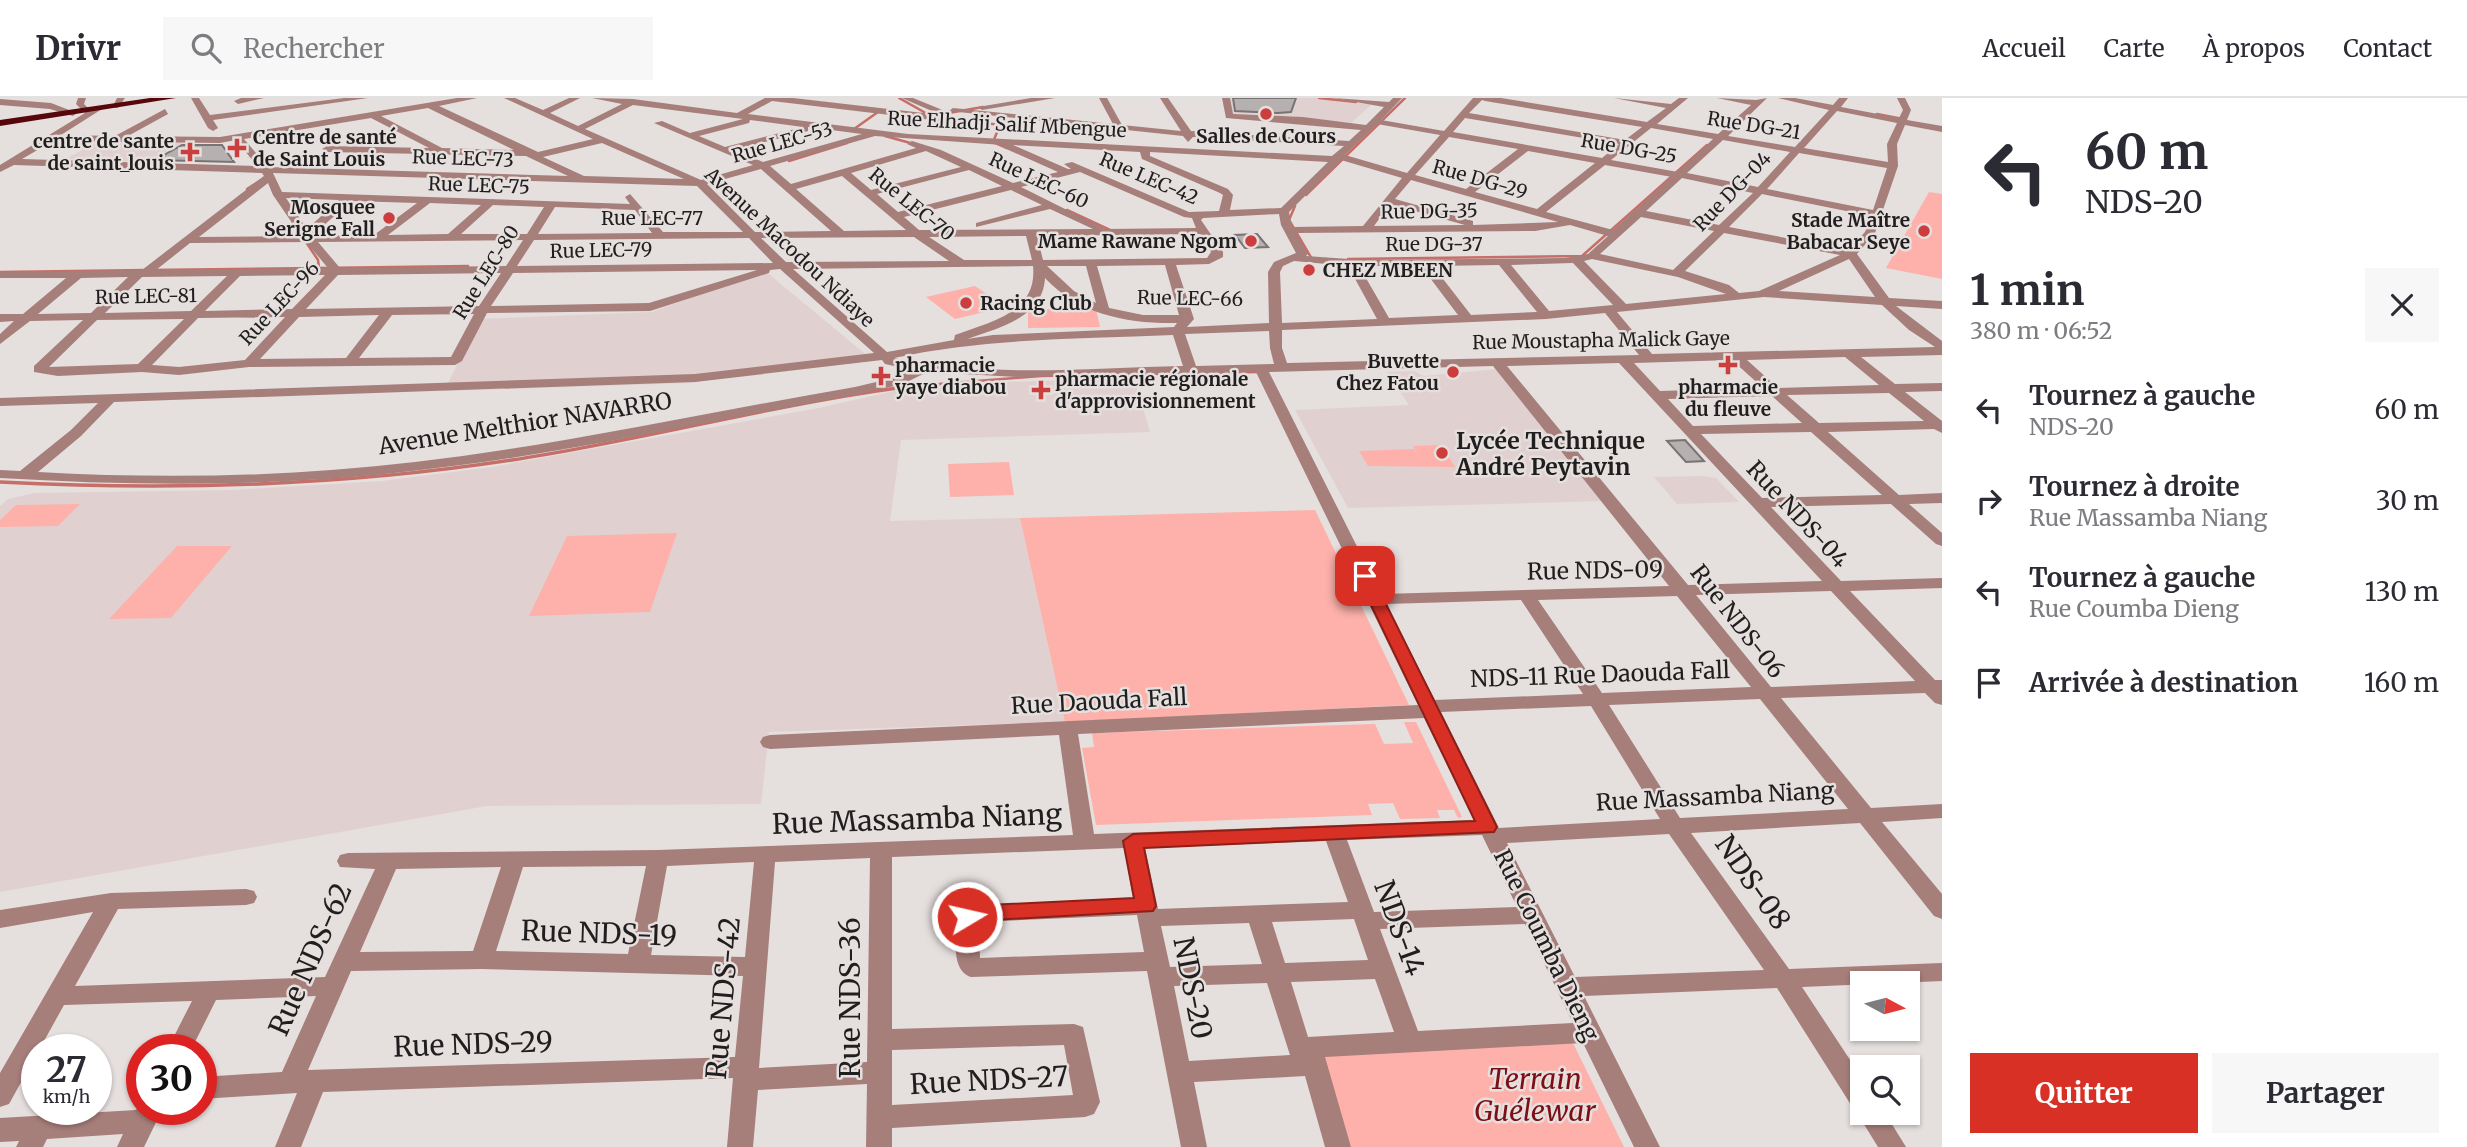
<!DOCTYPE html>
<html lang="fr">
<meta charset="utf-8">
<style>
:root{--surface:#fff;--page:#f7f7f7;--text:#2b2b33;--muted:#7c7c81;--line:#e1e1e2;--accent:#d93025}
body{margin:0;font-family:Merriweather,serif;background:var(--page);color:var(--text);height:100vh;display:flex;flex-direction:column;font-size:26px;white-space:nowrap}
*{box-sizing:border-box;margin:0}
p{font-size:23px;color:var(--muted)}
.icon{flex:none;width:38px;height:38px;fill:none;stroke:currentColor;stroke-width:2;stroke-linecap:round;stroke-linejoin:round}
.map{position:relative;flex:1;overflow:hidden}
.side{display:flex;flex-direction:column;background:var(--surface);width:525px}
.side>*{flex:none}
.guide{background:#fff;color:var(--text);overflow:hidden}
.needle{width:46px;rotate:97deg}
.buttons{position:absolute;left:1850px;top:873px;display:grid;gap:14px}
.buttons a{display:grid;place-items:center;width:70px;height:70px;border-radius:0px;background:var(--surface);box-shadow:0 2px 5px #0004;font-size:35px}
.speed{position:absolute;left:21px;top:936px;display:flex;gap:14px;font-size:35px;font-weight:700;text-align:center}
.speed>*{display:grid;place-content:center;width:91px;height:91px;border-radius:50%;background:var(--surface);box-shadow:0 2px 5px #0004;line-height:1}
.speed small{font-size:18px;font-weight:400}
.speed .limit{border:10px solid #d22;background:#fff;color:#111}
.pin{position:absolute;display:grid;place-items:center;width:60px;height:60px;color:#fff;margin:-30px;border-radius:14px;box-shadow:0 4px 10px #0006}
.me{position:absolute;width:77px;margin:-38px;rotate:81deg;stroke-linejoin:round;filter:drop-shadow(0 0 5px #0008)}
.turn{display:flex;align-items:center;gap:24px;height:147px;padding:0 28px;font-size:32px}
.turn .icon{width:91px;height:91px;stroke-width:2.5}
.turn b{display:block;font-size:49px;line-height:60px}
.round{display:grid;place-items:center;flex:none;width:74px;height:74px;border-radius:0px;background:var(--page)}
.headline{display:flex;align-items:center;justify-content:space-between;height:119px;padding:0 28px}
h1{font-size:42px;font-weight:700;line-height:52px}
.button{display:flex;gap:14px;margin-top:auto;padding:14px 28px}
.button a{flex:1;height:80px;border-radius:0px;background:var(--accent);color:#fff;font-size:28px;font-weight:700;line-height:80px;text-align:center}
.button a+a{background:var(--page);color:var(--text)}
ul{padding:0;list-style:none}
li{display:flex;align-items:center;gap:21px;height:91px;padding:0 28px}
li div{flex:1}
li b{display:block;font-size:26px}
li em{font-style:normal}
header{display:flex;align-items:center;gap:42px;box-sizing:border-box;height:98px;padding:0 35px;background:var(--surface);border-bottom:2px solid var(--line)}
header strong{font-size:33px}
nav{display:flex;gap:38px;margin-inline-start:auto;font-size:24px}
.search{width:490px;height:63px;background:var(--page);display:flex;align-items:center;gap:18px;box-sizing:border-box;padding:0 24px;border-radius:0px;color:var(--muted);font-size:26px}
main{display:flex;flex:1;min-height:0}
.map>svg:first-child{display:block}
</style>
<header>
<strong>Drivr</strong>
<div class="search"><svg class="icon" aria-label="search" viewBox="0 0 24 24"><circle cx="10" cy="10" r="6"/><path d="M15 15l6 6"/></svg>Rechercher</div>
<nav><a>Accueil</a><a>Carte</a><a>À propos</a><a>Contact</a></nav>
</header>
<main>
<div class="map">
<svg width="1942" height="1049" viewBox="0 0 1942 1049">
<rect width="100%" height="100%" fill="#e5dfde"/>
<path fill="#e0d1d0" d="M1230 0H1317L1372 6 1351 25 1290 18H1237L1232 15Z
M100 43H186L149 64 65 61Z
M765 173 869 259 690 285 444 293 480 221 652 214Z
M1497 271 1604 403 1348 410 1295 312 1409 307 1387 274 1414 273 1424 278Z
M1134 280 1150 334 901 342 890 423 1020 420 1065 624 769 634 761 706 487 708 0 794V408L8 401 35 395 233 392 382 383 492 369 819 310 907 290 972 285Z
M1703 378 1716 380 1739 404 1677 406 1654 379Z"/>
<path fill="#fdb1aa" d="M1929 94 1942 96V181L1886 170Z
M975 188 1005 209 955 221 926 199Z
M1028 211H1096L1100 229 1028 230Z
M1441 347 1455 369 1368 368 1359 353 1414 351 1420 361 1413 348Z
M1009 364 1014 397 950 399 948 366Z
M80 406 58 428 0 429V422L16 407Z
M1315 412 1409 607 1065 624 1020 420Z
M677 435 650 514 529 518 567 438Z
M177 448H232L171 520 109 521Z
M1404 624H1416L1462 719 1458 720 1454 712H1437L1440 720 1400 721 1393 705 1368 706 1372 717 1096 727 1082 650 1094 649 1092 635 1375 626 1384 646 1413 645Z
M1572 943 1624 1049H1348L1319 958Z"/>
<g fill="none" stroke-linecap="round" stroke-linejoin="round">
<path stroke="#c66f68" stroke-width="2.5" d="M899 0 931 18 983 9
M1319 0 1356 4
M1877 16 1903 21
M962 22 1000 27 993 44 1007 50
M854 31 878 14
M885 38 914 46
M789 63 847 45
M247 91 267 78
M1306 97 1405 0
M1295 108 1289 122 1312 161
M1067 112 1110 132
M293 125 300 141
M1348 161 1582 158 1707 47
M319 170 468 168
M151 172 319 170 318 162 304 141
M0 174 146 172
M913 288 1041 278 1260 274"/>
<path stroke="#c66f68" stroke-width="3.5" d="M0 384C172 393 342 388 512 362 652 341 788 302 929 286"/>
</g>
<path fill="#b6b1b0" stroke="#797473" stroke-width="2" d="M1233 0H1296L1291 14 1278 15 1235 13Z
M182 47H222L234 64 155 62Z
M1257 136 1268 149 1245 150 1235 137Z
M1685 342 1704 363 1686 364 1667 343Z"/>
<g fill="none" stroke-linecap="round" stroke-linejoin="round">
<path fill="#a67e7a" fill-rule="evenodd" d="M78 0H86L84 6 90 12 98 8 102 11 61 37 115 38 165 11 168 16 128 38 220 39 457 0H477L439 8 538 54 593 41 504 0H515L543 12 569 0H580L550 15 578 28 622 6 592 0 633 1 737 15 765 0H793L941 17 902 0H913L945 13 942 18 970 23 966 26 772 3 748 16 908 36 1332 58 1344 48 1193 39 1188 44 1183 38 949 13 953 10 1113 26 1099 0H1107L1122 27 1181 33 1160 0H1168L1191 33 1349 43 1361 32 1226 20 1222 0H1230L1233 16 1303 19 1366 27 1384 9 1334 0 1389 4 1393 0H1402L1381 22 1444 33 1473 0H1501L1647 24 1666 10 1614 0 1671 6 1679 0H1688L1657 26 1718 36 1751 7 1717 0 1756 2 1767 0 1728 38 1795 49 1829 12 1778 0H1795L1833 7 1839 0H1848L1841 9 1899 20 1903 12 1897 0H1905L1911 12 1907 22 1942 28V34L1905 27 1897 46 1898 68 1875 135 1857 156 1889 200 1942 203V211L1896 208 1942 243V257L1861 259 1895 286 1942 285V293L1905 294 1942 323V335L1934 331 1828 334 1899 397 1942 395V405L1909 406 1942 435V448L1936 446 1891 406 1771 409 1841 483 1942 480V490L1850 493 1935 582H1942V607L1935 605 1925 595 1781 600 1871 710 1942 706V720L1882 724 1942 796V821L1934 818 1860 725 1691 735 1789 871 1942 865V883L1802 889 1862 980V1015H1885L1906 1049H1878L1862 1023 1859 1012 1853 1010 1777 890 1584 898 1660 1049H1634L1583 945 1325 959 1351 1049H1325L1305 978 1194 984 1207 1049H1181L1147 873 971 879C949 872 957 835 957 816L960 810 1133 800 1124 750 892 759V931L1074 926 1083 929 1100 1004 1094 1016 1085 1019 892 1030V1049H866L867 986 758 992 753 1049H727L733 980 323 994 301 1049H275L297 995 201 1001V979L282 974 316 898 216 902 191 952H167L192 903 64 907 9 1006 0 1009V975L93 814 0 830V812L111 795 246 791 254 793 257 799 254 805 246 807 118 811 75 888 325 879 375 771 340 769 337 763 340 757 348 755 658 752 1073 737 1059 637 770 651 763 649 760 644 763 639 770 637 1418 607 1256 274 1017 279 927 274 903 286 855 297C707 323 561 357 412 373 275 389 137 388 0 380V372L20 373 71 332 98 305 0 308V300L695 276 874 255 780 171 770 172 769 175 650 213 487 215 462 263 455 267 249 269 179 277 142 274 58 278 34 274V268L83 222 30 223 0 246V236L14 223 0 224V216H23L66 180H0V174L142 172 264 78 262 75 14 67 0 74V67L85 15 76 6ZM1482 2 1485 3 1642 29 1625 42 1469 15ZM633 7 743 21 690 35 662 23 654 25 753 67 701 82 585 31ZM428 10 514 52 442 50 381 18ZM1837 13 1897 25 1887 46 1888 64 1804 50ZM371 20 429 50 327 48 322 51 327 54 526 58 568 78 268 69 244 41ZM1465 20 1619 46 1602 60 1453 34ZM750 22 803 29 725 49 699 38 749 25ZM1377 26 1440 37 1407 75 1345 57ZM808 29 862 36 763 64 734 52 808 33ZM1651 30 1713 41 1678 74 1611 62ZM875 38 1003 47 1004 50 1058 74 1013 85 941 52 912 43 907 46 916 50 791 86 770 68ZM1449 39 1518 51 1466 91 1415 77ZM236 42 257 68 22 61 53 43 220 45ZM1723 42 1790 54 1758 89 1687 75ZM602 45 684 81 584 78 543 59ZM1013 47 1140 54 1142 61 1220 95 1223 97 1219 113 1189 114 1072 64 1064 66 1071 71H1068ZM926 53 961 69 871 92 851 75ZM1528 53 1595 65 1537 111 1475 94ZM1150 54 1328 64 1281 110 1230 112 1233 97 1228 91 1150 58ZM1799 55 1887 70 1873 112 1767 91ZM1341 62 1402 80 1363 128 1292 129 1289 114ZM1605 67 1672 79 1613 132 1546 114ZM761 71 831 133 755 134 707 86ZM969 72 1002 88 898 114 877 96ZM1080 74 1184 119 1192 120 1196 130 1105 131 1021 89ZM273 75 697 88 743 134H663L630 96 625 99 630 106 282 94ZM842 78 906 132 844 133 796 91ZM1682 80 1753 95 1719 127 1646 113ZM1411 82 1558 124 1473 127V123L1395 101ZM268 85 273 97 301 138 199 139ZM1011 92 1042 107 976 125V129L1050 111 1093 131 919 132 904 119ZM1762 96 1871 118 1865 134 1848 152 1729 129ZM286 100 339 102 307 131ZM351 103 417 105 374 137 312 138ZM430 105 481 107 448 136 388 137ZM1390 106 1465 127 1374 128ZM493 107 544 109 527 136H461ZM555 109 635 112 652 135 538 136ZM1279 116 1281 127 1296 155 1274 164 1268 174 1269 225 1187 229 1194 221 1176 167 1209 166 1223 159V154L1201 122 1203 120ZM1641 119 1714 133 1673 172 1600 156ZM1570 127 1608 138 1588 156 1565 160 1363 162 1306 158 1308 156 1296 135 1535 133ZM1724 135 1840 157 1759 193 1739 195 1729 187 1685 173ZM1200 136 1211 154 1207 160 1043 162 1037 138ZM1026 138 1032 162H964L929 139ZM914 139 949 163 786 164 761 140ZM749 140 773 165 517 168 534 142ZM523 142 506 168 340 170 318 144ZM306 144 328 170 156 172 190 145ZM1592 161 1678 179 1726 196 1626 206 1584 163ZM1849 161 1875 199 1779 193ZM1294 163 1348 168 1377 221 1282 225 1280 174 1283 168ZM1573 165 1613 207 1549 213 1511 167ZM1165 167 1179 217H1143L1109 210 1097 168ZM1499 167 1537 214 1471 217 1433 168ZM1033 168C1038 215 989 224 955 237L954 242 887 254 793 171ZM1047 168H1086L1096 205 1074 193ZM1359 168H1421L1458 217 1389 220ZM757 172 649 205 491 208 513 175ZM501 175 479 208 306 211 338 177ZM325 177 292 211 205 213 240 178ZM227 178 191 213 105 215 142 179ZM128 179 91 215 38 216 81 180ZM1045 180C1079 217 1129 226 1177 225L1174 229 993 237 967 241C998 230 1043 220 1045 180ZM1764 199 1882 207 1909 232 1935 249 1652 256 1617 214ZM1605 215 1639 257 1287 265 1282 250V232L1546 221ZM474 216 451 259 359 260 392 217ZM379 217 346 260 260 261 299 219ZM285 219 245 262 179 269 152 267 198 220ZM184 221 138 266 49 269 97 222ZM1269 233 1270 250 1274 266 1196 268 1185 236ZM1173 237 1183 268C1088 270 988 280 894 260 985 240 1080 241 1173 237ZM1845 259 1879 287 1778 290 1747 262ZM882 262 885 266 913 272 893 280 855 289C708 314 562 347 415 364 290 379 163 381 38 374L81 338 114 304 695 284ZM1732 262 1763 290 1660 293 1634 265ZM1619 265 1822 483 1688 487 1507 268ZM1493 268 1669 488 1381 496 1269 274ZM1889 295 1924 323 1819 325 1787 297ZM1772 298 1802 325 1693 328 1668 301ZM1811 334 1882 397 1762 400 1701 336ZM1831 493 1915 583 1771 589 1696 497ZM1677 498 1751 589 1602 595 1538 502ZM1521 502 1583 596 1435 602 1386 506ZM1760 601 1848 711 1680 720 1609 607ZM1591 608 1660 721 1499 730 1441 614ZM1424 620 1474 722 1094 736 1078 636ZM1669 736 1764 872 1575 879 1507 745ZM1482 737 1517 809 1374 814 1347 742ZM1326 743 1348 804 1158 811 1145 750ZM870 760 867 964 759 970 775 764ZM754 764 745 859 651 857 667 768ZM646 768 628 856 496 853 523 769ZM501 769 473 853 360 854 396 771ZM1137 817 1144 854 980 860 979 824ZM1354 821 1368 862 1285 865 1272 824ZM1249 825 1262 866 1170 869 1161 828ZM1525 826 1573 925 1418 933 1380 831ZM482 871 743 878 735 959 308 972 351 873ZM1375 881 1394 934 1308 939 1291 884ZM1267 885 1290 957 1189 963 1174 888ZM1064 947 1073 997 892 1007V952Z
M117 0H125L118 10H112Z
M191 0H199L210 17 344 0H368L213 22 218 30 213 33 208 30Z
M241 0H264L238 6 234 3Z
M1031 0H1055L982 12 978 9Z
M0 1 51 5 77 15 73 18 50 11 0 7Z
M142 1003V1012H162L144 1049H117L123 1036 47 1041 43 1049H16L19 1043 0 1044V1020L136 1012Z"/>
<path fill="#57060b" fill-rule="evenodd" d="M150 0H176L0 28V22Z"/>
</g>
<path fill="#d93025" stroke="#8d1f18" stroke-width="2" d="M1365 474 1372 478 1497 729 1494 734 1144 750 1156 808 1153 813 975 823 967 827 960 825 958 816 961 810 968 808 1134 800 1123 743 1133 736 1475 723 1357 478Z"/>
<g fill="#cc3e3d" stroke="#e5dfde" stroke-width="2.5">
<circle cx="1266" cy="16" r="7"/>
<path d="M233.5 39.5h7v7h7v7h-7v7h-7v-7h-7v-7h7z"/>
<path d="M186.5 43.5h7v7h7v7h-7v7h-7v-7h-7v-7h7z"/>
<circle cx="389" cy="120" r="7"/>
<circle cx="1924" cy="133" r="7"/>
<circle cx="1251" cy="143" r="7"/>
<circle cx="1309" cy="172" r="7"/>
<circle cx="966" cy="205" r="7"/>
<path d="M1724.5 256.5h7v7h7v7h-7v7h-7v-7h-7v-7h7z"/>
<circle cx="1453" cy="274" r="7"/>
<path d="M877.5 267.5h7v7h7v7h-7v7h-7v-7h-7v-7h7z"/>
<path d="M1037.5 281.5h7v7h7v7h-7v7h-7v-7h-7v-7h7z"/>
<circle cx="1442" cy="355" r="7"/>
</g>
<g text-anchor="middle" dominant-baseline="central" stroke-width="5" stroke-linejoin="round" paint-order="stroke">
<g font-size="19" fill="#201e1e" stroke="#e5dfde">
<text transform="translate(1007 26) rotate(3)">Rue Elhadji Salif Mbengue</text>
<text transform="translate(1754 27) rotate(9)">Rue DG-21</text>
<text transform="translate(782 44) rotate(-16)">Rue LEC-53</text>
<text transform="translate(1629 50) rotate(10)">Rue DG-25</text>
<text transform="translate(463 60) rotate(2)">Rue LEC-73</text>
<text transform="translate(1149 80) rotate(23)">Rue LEC-42</text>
<text transform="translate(1480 81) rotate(16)">Rue DG-29</text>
<text transform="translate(1039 82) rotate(25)">Rue LEC-60</text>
<text transform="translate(479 87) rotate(2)">Rue LEC-75</text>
<text transform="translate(1732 93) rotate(-46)">Rue DG-04</text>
<text transform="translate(912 106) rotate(39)">Rue LEC-70</text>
<text transform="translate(1429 113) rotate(-1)">Rue DG-35</text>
<text x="652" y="120">Rue LEC-77</text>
<text x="1434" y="146">Rue DG-37</text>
<text transform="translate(790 149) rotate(43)">Avenue Macodou Ndiaye</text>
<text transform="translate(601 152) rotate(-1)">Rue LEC-79</text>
<text transform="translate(486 174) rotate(-58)">Rue LEC-80</text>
<text transform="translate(146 198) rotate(-1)">Rue LEC-81</text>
<text transform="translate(1190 200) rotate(1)">Rue LEC-66</text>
<text transform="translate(279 205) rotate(-47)">Rue LEC-96</text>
<text transform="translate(1601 242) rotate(-1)">Rue Moustapha Malick Gaye</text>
</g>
<g font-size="19" font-weight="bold" fill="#201e1e" stroke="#e5dfde" text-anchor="start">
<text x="1266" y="38" text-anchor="middle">Salles de Cours</text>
<text x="253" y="39">Centre de santé<tspan x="253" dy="22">de Saint Louis</tspan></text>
<text x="174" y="43" text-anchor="end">centre de sante<tspan x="174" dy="22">de saint_louis</tspan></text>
<text x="375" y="109" text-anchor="end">Mosquee<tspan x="375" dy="22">Serigne Fall</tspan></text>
<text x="1910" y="122" text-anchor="end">Stade Maître<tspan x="1910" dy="22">Babacar Seye</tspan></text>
<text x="1237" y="143" text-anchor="end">Mame Rawane Ngom</text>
<text x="1323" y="172">CHEZ MBEEN</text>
<text x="980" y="205">Racing Club</text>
<text x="1439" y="263" text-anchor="end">Buvette<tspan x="1439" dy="22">Chez Fatou</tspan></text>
<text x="895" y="267">pharmacie<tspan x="895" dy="22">yaye diabou</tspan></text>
<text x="1055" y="281">pharmacie régionale<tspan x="1055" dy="22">d'approvisionnement</tspan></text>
<text x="1728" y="289" text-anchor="middle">pharmacie<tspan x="1728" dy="22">du fleuve</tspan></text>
</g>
<g font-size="23" fill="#201e1e" stroke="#e5dfde">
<text transform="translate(525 325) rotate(-9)">Avenue Melthior NAVARRO</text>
<text transform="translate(1798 416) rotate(47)">Rue NDS-04</text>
<text transform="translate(1595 472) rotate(-1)">Rue NDS-09</text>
<text transform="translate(1738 523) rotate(52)">Rue NDS-06</text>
<text transform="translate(1600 576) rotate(-2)">NDS-11 Rue Daouda Fall</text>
<text transform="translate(1099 603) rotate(-3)">Rue Daouda Fall</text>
<text transform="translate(1715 698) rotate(-3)">Rue Massamba Niang</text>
<text transform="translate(1547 847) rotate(64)">Rue Coumba Dieng</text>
</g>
<g font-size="23" font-weight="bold" fill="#201e1e" stroke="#e5dfde" text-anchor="start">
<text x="1456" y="342">Lycée Technique<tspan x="1456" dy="26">André Peytavin</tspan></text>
</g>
<g font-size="28" fill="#201e1e" stroke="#e5dfde">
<text transform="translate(917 721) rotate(-2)">Rue Massamba Niang</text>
<text transform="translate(1753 784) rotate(55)">NDS-08</text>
<text transform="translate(1400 830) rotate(70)">NDS-14</text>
<text transform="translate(599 835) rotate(2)">Rue NDS-19</text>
<text transform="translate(310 861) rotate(-66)">Rue NDS-62</text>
<text transform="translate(1193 890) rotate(79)">NDS-20</text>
<text transform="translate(723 900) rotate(-85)">Rue NDS-42</text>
<text transform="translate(850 900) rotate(-90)">Rue NDS-36</text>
<text transform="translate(473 946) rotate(-2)">Rue NDS-29</text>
<text transform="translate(989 982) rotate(-3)">Rue NDS-27</text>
</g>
<g font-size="28" font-style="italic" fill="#7c0f15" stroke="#e5dfde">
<text x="1535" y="981">Terrain<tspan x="1535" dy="32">Guélewar</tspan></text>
</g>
</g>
</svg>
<div class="buttons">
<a><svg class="needle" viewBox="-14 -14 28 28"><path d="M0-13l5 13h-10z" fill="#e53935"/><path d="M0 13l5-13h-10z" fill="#7c7c81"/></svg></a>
<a><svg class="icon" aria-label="search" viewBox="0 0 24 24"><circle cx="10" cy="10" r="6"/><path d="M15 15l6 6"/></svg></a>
</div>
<div class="speed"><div>27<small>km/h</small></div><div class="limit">30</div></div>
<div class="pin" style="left:1365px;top:478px;background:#d93025"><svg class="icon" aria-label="arrive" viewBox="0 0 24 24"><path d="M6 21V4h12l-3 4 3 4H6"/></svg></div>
<svg class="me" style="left:967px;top:819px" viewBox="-20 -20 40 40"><circle r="17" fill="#d93025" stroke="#fff" stroke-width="3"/><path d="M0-11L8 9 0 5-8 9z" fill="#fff"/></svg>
</div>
<section class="side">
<div class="guide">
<div class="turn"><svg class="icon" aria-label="left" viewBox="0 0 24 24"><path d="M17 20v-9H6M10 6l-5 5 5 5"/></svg><div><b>60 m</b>NDS-20</div></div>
</div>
<div class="headline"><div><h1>1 min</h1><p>380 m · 06:52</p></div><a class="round"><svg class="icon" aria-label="close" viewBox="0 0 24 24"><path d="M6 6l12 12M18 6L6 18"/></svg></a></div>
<ul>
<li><svg class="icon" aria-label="left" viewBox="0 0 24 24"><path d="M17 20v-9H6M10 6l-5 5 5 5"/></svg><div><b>Tournez à gauche</b><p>NDS-20</p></div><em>60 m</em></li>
<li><svg class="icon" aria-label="right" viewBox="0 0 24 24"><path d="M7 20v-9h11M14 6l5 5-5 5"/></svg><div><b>Tournez à droite</b><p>Rue Massamba Niang</p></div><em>30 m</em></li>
<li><svg class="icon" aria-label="left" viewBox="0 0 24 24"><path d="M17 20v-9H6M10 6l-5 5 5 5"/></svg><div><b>Tournez à gauche</b><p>Rue Coumba Dieng</p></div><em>130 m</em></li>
<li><svg class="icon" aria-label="arrive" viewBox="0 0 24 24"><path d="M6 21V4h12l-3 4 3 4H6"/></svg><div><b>Arrivée à destination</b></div><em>160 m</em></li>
</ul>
<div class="button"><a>Quitter</a><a>Partager</a></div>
</section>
</main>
